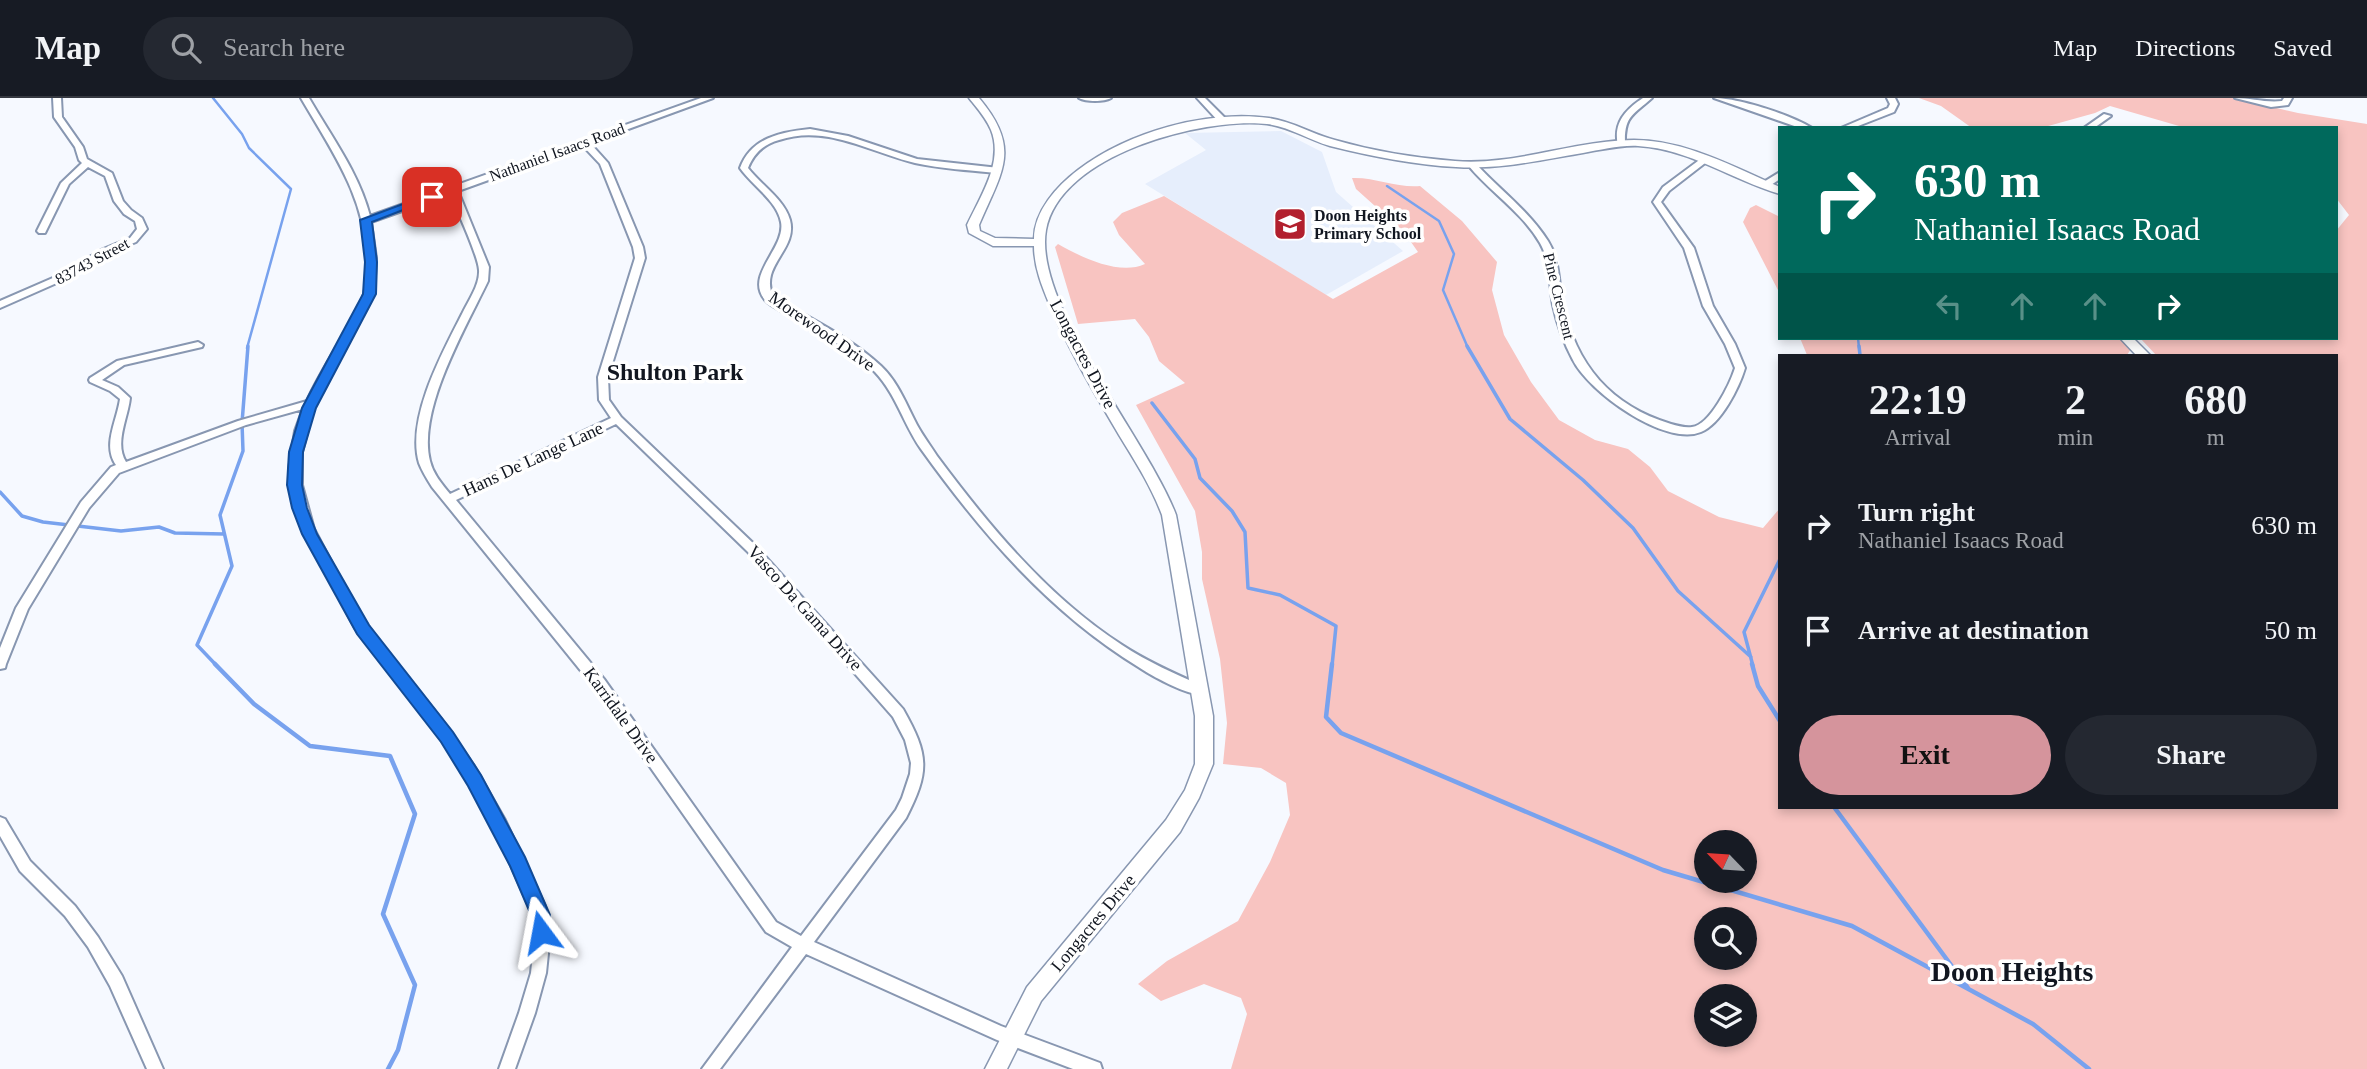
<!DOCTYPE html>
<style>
:root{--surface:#171b24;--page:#242831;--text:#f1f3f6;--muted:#9ea1a6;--line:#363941;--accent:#d5949c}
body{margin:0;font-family:"Times New Roman",serif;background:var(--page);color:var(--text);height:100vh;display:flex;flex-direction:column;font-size:26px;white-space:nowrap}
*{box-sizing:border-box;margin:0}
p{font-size:23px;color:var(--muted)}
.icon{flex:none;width:38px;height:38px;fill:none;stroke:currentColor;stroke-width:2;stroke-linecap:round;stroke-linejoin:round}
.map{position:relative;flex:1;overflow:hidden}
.details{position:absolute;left:1778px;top:256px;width:560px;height:455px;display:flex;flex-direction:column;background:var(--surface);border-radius:0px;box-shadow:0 4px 10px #0003}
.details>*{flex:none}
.top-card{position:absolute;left:1778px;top:28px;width:560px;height:214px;border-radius:0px;box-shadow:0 4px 10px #0003;background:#00695c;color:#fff;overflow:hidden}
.needle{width:46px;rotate:295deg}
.controls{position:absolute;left:1694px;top:732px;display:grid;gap:14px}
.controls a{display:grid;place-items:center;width:63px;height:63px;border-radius:50%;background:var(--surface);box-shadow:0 4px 10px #0003;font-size:35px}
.pin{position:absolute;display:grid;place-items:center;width:60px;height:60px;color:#fff;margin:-30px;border-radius:14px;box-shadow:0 4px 10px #0006}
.me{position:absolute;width:77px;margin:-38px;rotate:347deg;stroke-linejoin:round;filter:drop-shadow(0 0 5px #0008)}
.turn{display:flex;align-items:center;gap:24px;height:147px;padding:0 21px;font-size:32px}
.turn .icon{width:91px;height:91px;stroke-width:2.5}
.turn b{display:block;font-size:49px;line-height:60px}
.lanes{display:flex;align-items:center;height:66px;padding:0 21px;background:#0003;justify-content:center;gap:35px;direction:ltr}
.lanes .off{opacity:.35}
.eta{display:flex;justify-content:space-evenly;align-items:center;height:119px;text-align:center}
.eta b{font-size:42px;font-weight:700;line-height:49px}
.cta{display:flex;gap:14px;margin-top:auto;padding:14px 21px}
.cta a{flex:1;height:80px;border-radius:42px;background:var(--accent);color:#111;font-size:28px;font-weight:700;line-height:80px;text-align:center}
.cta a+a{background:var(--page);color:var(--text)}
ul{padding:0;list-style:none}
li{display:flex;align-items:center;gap:21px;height:105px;padding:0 21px}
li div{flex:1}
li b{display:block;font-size:26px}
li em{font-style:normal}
header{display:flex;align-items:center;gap:42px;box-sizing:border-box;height:98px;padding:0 35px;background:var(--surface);border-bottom:2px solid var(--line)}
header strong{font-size:33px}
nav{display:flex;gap:38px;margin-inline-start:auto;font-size:24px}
.search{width:490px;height:63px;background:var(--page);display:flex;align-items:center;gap:18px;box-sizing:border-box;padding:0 24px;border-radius:38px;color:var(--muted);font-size:26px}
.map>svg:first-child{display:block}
</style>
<header>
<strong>Map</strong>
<div class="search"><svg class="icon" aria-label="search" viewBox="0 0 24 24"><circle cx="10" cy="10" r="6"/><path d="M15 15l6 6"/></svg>Search here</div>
<nav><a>Map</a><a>Directions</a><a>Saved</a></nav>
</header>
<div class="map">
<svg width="2367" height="971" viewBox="0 0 2367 971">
<rect width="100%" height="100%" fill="#f6f9ff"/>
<path fill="#e6eefc" d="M1281 33 1322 54 1336 94 1403 153 1326 197 1145 86 1206 52 1185 35Z"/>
<path fill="#f8c4c1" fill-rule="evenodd" d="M1919 0H2234L2298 15 2367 26V971H1231L1247 916 1241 900 1204 886 1161 903 1138 886 1167 863 1238 823 1270 764 1290 717 1286 685 1261 670 1223 666 1227 625 1220 561 1202 481V454L1195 413 1136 307 1185 285 1159 263 1149 239 1135 221 1078 226 1055 149 1058 146C1081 159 1119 178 1145 166L1119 137 1113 124 1122 115 1164 98 1333 201 1418 154 1404 134 1356 91 1352 80C1375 79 1397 90 1420 88L1462 123 1497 164 1492 192 1504 237 1531 284 1559 322 1595 342 1628 351 1650 369 1668 393 1719 419 1763 430 1780 410V709H2336V257H2156L2140 240H2336V133L2349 117 2336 100V30H2186L2110 8 2095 15 2041 30H1972L1941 8ZM1706 744H1745V782H1706ZM1706 821H1745V859H1706ZM1706 898H1745V936H1706Z
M1756 107 1780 119V196L1743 124 1750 110Z
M1800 240H2120L2131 251 2127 257H1807Z"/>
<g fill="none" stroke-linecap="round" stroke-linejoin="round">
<path stroke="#78a2ee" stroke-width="2.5" d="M213 0 242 36 249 50 291 91 247 250
M1387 88 1439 123 1454 156 1443 192 1468 250
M1858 240 1859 250"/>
<path stroke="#78a2ee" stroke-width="3.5" d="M1467 248 1510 321 1583 382 1633 430 1678 493 1751 559
M1859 248 1860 257
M1152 305 1195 361 1200 380 1232 413 1245 434 1248 490 1280 497 1336 528 1332 568
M0 394 22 418 43 424 121 433 159 429 175 435 224 436
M217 568 197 547 232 468 220 417 243 353 242 325 248 248
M1753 568 1744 534 1780 461"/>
<path stroke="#78a2ee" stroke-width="4.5" d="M215 566 254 606 310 648 390 658 415 716 383 816 415 887 398 952 388 971
M1332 566 1326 619 1341 635 1663 772 1852 828 2033 926 2089 971
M1752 566 1758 588 1780 623
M1834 709 1968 890"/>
<defs>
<path id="minor" d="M53 0H61L62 19 83 49 87 61 112 75 123 103 131 112 142 120 147 131 136 144 107 156 68 180 0 210V203L62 176 101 152 130 140 137 131 135 123 124 116 114 103 105 78 88 69 69 86 45 135H39L37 133 61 85 82 65 79 62 75 49 54 19Z
M301 0H309C331 38 359 75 370 118L701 0H713L590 45 608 65 643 149 645 160 608 279 609 302 621 319 755 447 903 611C929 657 930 673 906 720L814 844 1001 928 1100 965 1102 971H1073L997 942 806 856 720 971H702L792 849 766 834 594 589 432 389C427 381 422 373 419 365 406 321 442 255 462 216 468 203 480 187 479 172 478 157 457 112 450 96L371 124 376 160 374 196 313 312 302 354V387L314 431 355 509 379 544 441 621 474 668 505 722 545 808 550 836 546 875 535 915 515 971H499L519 915 531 875 535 836 531 813 495 731 464 676 432 628 355 530 303 431 293 402 289 371 295 333 303 311 246 327 119 375 89 410 28 511 6 566 5 570 0 571V550L16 510 81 404 111 369 116 367C102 347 117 323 120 301L110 293 90 284 89 282 90 280 117 263 198 244 203 247 202 249 124 267 102 282 118 289 130 300C128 320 114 345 126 364L238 323 307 303C323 267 348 235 363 199 367 189 366 177 367 167 367 101 333 55 301 0ZM583 48 600 66 633 149 635 160 598 279 599 302 611 320 450 396C442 386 433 376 430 363 417 312 466 229 488 183L489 169 458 93ZM616 326 747 453 893 619 905 642 911 665 910 676 902 700 896 712 801 838 776 824 604 581 456 402Z
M1079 0H1111C1104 4 1086 4 1079 0Z
M1197 0H1205L1226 21V25H1220Z
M1643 0H1652C1633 17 1624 18 1625 46L1618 48C1613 25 1625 12 1643 0Z
M1714 0C1739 0 1791 17 1812 30H1800Z
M1887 0H1895L1898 6 1894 14 1853 30H1841L1888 10 1890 6Z
M2235 0C2251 0 2266 5 2282 3L2284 0H2292L2288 7 2271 9Z
M2104 16 2111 18 2094 30H2084Z
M810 31 848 38 917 61 999 70V74L996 75C969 72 942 71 915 65 870 54 826 26 779 42 764 46 754 55 748 70 761 87 784 101 790 122 798 152 759 167 773 199 809 220 850 239 881 268 898 284 906 306 917 327 923 338 930 347 937 358 989 428 1048 499 1122 547 1148 564 1175 576 1203 588L1205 592 1203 596C1190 599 1152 578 1140 570 1050 515 982 436 921 351 904 327 896 296 875 274 852 251 820 235 792 219 784 214 771 209 765 202 744 177 786 150 781 124 777 103 752 87 740 70 751 40 780 34 810 31Z
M1702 60 1709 62 1669 93 1661 104 1694 150 1713 208 1735 246 1745 270C1739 290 1721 326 1701 334 1665 349 1588 293 1573 262 1564 245 1557 226 1553 207 1549 186 1551 164 1540 145 1522 114 1490 94 1468 67L1475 65C1499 91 1529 113 1548 143 1560 162 1558 184 1563 205 1575 266 1611 308 1671 326 1678 328 1685 330 1692 329 1710 327 1730 286 1735 270L1725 246 1703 208 1684 150 1653 104 1663 89Z
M1780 74V81L1768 89H1762V85Z
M0 719 5 721 30 763 75 808 98 839 122 878 163 971H147L110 888 88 849 65 818 20 773 0 738Z"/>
<path id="tertiary" d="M969 0H979C1022 51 1002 73 979 127L980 133 995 140 1034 141C1034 113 1057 88 1078 72 1128 34 1206 12 1269 20 1292 23 1312 36 1335 42 1373 53 1416 60 1455 63 1516 68 1574 42 1634 42 1685 42 1734 69 1780 89V96C1732 82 1690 51 1638 48 1620 47 1601 52 1583 55 1541 62 1499 72 1456 69 1415 67 1370 58 1330 48 1309 42 1290 29 1267 26 1203 19 1060 56 1046 132 1033 207 1149 344 1176 417L1213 618V666L1199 700 1180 734 1041 903 1007 971H985L1027 889 1166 722 1185 692 1195 666V618L1162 417C1151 388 1135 363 1119 337 1095 296 1070 254 1051 210 1043 191 1034 170 1034 148H993L969 135 967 127C980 99 1004 64 991 32 986 20 977 10 969 0Z
M2120 240H2133L2150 257H2136Z"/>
</defs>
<use href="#minor" stroke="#8897b1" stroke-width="4"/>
<use href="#tertiary" stroke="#8897b1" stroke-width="3"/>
<use href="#minor" fill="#fff" fill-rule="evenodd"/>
<use href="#tertiary" fill="#fff" fill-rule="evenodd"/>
</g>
<path fill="#1a73e8" stroke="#114b97" stroke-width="2" d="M427 97 437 99 372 124 377 164 376 196 316 310 303 354 302 387 307 410 317 436 369 527 453 634 481 677 525 759 550 817 551 834 548 840 541 843 534 840 531 817 510 768 468 688 441 644 357 536 302 436 292 410 287 387 289 354 302 310 363 196 365 164 360 122Z"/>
<defs>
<symbol id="school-square" viewBox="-11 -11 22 22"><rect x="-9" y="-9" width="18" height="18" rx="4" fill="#b2202e" stroke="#fff"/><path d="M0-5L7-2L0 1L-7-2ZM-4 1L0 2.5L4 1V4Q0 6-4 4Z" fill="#fff"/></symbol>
</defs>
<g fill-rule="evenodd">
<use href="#school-square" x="1271" y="107" width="38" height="38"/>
</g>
<g text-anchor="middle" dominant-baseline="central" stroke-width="7" stroke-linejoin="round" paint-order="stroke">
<g font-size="16" fill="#111620" stroke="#fff">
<text transform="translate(557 54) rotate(-20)">Nathaniel Isaacs Road</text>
<text transform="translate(92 163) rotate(-28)">83743 Street</text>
<text transform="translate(1559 198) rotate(76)">Pine Crescent</text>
</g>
<g font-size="16" font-weight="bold" fill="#111620" stroke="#fff" text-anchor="start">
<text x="1314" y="117">Doon Heights<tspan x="1314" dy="18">Primary School</tspan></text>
</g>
<g font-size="18" fill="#111620" stroke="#fff">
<text transform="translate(822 233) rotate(35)">Morewood Drive</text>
<text transform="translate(1083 256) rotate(62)">Longacres Drive</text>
<text transform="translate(533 361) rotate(-25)">Hans De Lange Lane</text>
<text transform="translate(805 510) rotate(48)">Vasco Da Gama Drive</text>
<text transform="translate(621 617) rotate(54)">Karridale Drive</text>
<text transform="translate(1093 825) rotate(-50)">Longacres Drive</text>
</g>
<g font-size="24" font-weight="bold" fill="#111620" stroke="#fff">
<text x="675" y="274">Shulton Park</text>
</g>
<g font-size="28" font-weight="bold" fill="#111620" stroke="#fff">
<text x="2012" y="873">Doon Heights</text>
</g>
</g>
</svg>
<div class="controls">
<a><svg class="needle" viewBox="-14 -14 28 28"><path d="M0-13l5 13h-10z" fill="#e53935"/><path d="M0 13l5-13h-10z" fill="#9ea1a6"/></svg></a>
<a><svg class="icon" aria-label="search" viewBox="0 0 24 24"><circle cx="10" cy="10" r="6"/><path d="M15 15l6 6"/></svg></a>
<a><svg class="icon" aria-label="layers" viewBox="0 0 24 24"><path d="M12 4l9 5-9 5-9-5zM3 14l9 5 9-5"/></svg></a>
</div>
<div class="pin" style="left:432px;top:99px;background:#d93025"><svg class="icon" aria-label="arrive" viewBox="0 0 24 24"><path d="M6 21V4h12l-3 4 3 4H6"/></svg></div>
<svg class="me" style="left:541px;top:834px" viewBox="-20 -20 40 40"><path d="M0-17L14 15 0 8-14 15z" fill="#1a73e8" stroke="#fff" stroke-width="4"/></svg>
<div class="top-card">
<div class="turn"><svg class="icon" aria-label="right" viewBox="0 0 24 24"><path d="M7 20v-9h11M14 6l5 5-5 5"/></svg><div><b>630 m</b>Nathaniel Isaacs Road</div></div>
<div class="lanes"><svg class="icon off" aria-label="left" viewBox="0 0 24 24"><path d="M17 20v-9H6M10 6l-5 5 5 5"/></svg><svg class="icon off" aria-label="ahead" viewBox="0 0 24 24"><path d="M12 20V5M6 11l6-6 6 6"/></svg><svg class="icon off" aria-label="ahead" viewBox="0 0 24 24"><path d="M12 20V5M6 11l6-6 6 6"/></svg><svg class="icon" aria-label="right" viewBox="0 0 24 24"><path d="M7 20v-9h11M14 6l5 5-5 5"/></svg></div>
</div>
<section class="details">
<div class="eta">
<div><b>22:19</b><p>Arrival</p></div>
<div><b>2</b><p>min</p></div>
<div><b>680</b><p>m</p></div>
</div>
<ul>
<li><svg class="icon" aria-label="right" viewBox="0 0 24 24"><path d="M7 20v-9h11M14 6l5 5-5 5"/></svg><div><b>Turn right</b><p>Nathaniel Isaacs Road</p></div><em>630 m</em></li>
<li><svg class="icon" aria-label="arrive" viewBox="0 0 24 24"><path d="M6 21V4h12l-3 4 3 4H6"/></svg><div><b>Arrive at destination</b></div><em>50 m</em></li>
</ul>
<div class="cta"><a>Exit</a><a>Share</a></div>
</section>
</div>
